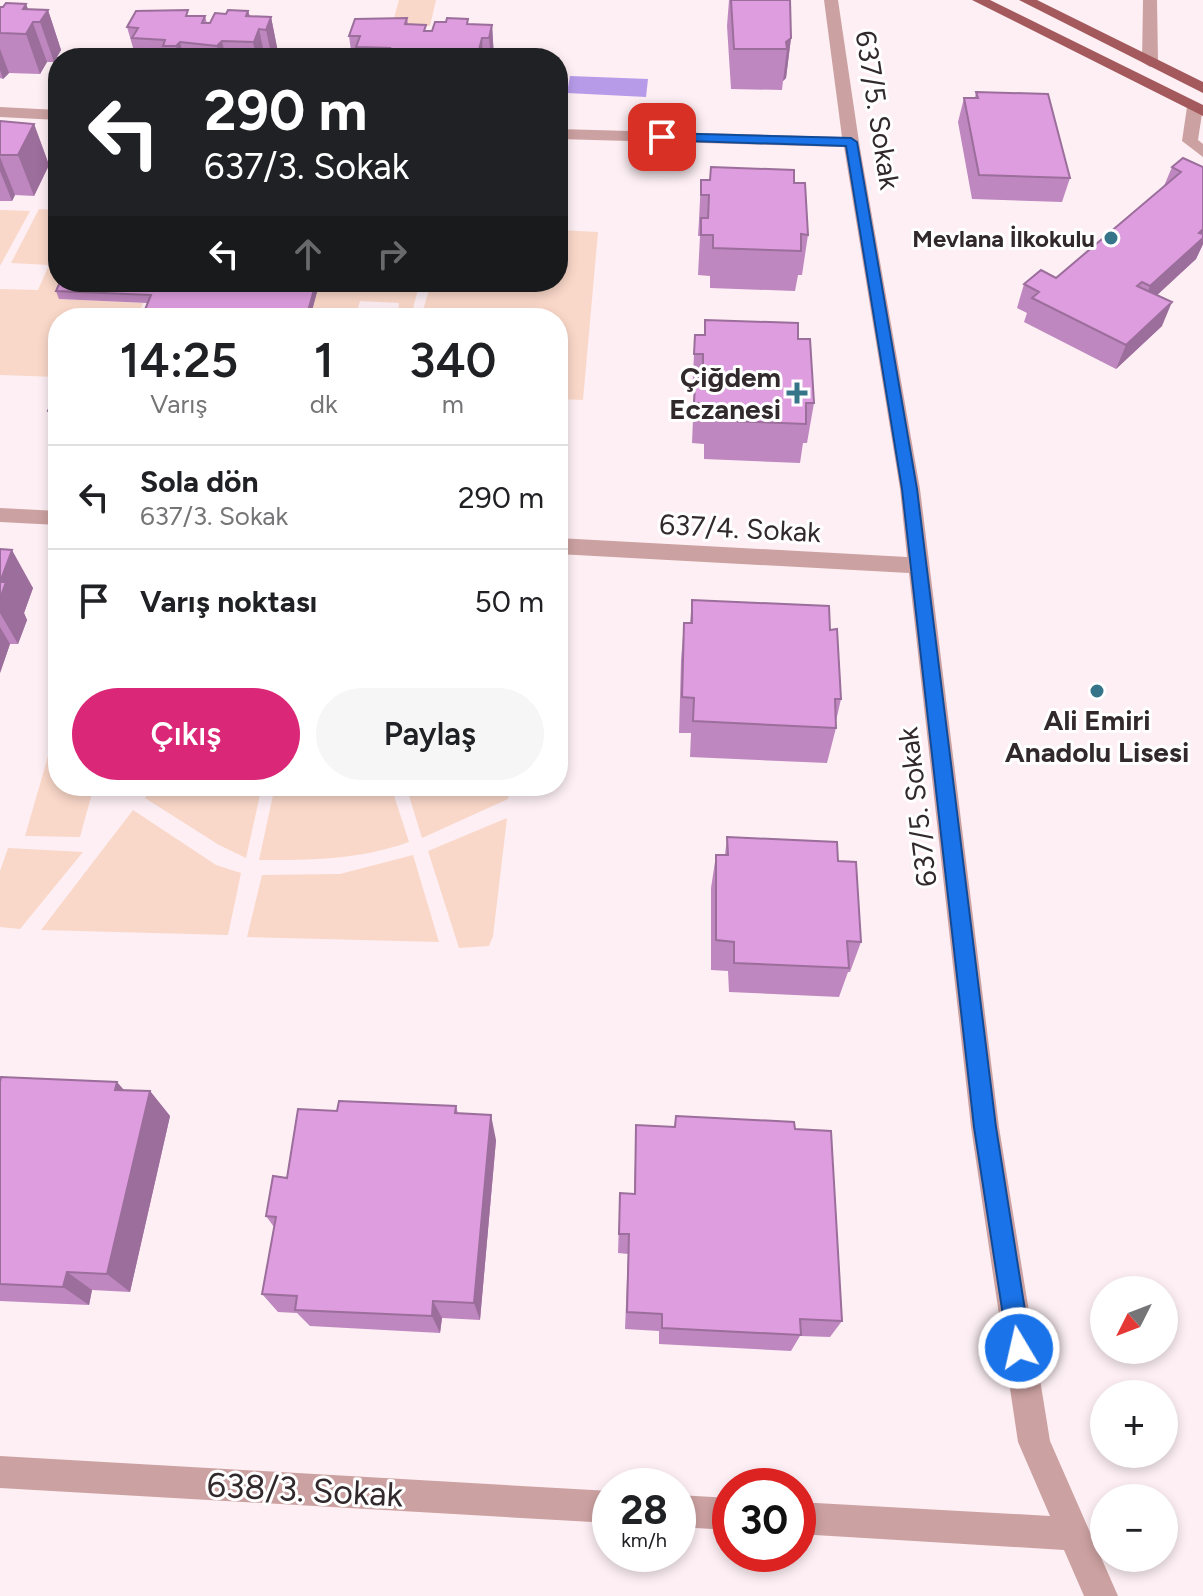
<!DOCTYPE html>
<html lang="tr">
<meta charset="utf-8">
<style>
:root{--surface:#fff;--page:#f6f6f6;--text:#202124;--muted:#757577;--line:#e0e0e0;--accent:#db2777}
body{margin:0;font-family:Figtree,sans-serif;background:var(--page);color:var(--text);height:100vh;display:flex;flex-direction:column;font-size:30px;white-space:nowrap}
*{box-sizing:border-box;margin:0}
p{font-size:26px;color:var(--muted)}
.icon{flex:none;width:44px;height:44px;fill:none;stroke:currentColor;stroke-width:2;stroke-linecap:round;stroke-linejoin:round}
.map{position:relative;flex:1;overflow:hidden}
.side{position:absolute;left:48px;top:308px;width:520px;height:488px;display:flex;flex-direction:column;background:var(--surface);border-radius:32px;box-shadow:0 4px 12px #0003}
.side>*{flex:none}
.hud{position:absolute;left:48px;top:48px;width:520px;height:244px;border-radius:32px;box-shadow:0 4px 12px #0003;background:#202124;color:#fff;overflow:hidden}
.needle{width:52px;rotate:228deg}
.fabs{position:absolute;left:1090px;top:1276px;display:grid;gap:16px}
.fabs a{display:grid;place-items:center;width:88px;height:88px;border-radius:50%;background:var(--surface);box-shadow:0 4px 12px #0003;font-size:40px}
.speed{position:absolute;left:592px;top:1468px;display:flex;gap:16px;font-size:40px;font-weight:700;text-align:center}
.speed>*{display:grid;place-content:center;width:104px;height:104px;border-radius:50%;background:var(--surface);box-shadow:0 4px 12px #0003;line-height:1}
.speed small{font-size:20px;font-weight:400}
.speed .limit{border:12px solid #d22;background:#fff;color:#111}
.pin{position:absolute;display:grid;place-items:center;width:68px;height:68px;color:#fff;margin:-34px;border-radius:16px;box-shadow:0 4px 12px #0006}
.me{position:absolute;width:88px;margin:-44px;rotate:351deg;stroke-linejoin:round;filter:drop-shadow(0 0 6px #0008)}
.turn{display:flex;align-items:center;gap:28px;height:168px;padding:0 24px;font-size:36px}
.turn .icon{width:104px;height:104px;stroke-width:2.5}
.turn b{display:block;font-size:56px;line-height:68px}
.lanes{display:flex;align-items:center;height:76px;padding:0 24px;background:#0003;justify-content:center;gap:40px;direction:ltr}
.lanes .off{opacity:.35}
.eta{display:flex;justify-content:space-evenly;align-items:center;height:136px;text-align:center}
.eta b{font-size:48px;font-weight:600;line-height:56px}
.button{display:flex;gap:16px;margin-top:auto;padding:16px 24px}
.button a{flex:1;height:92px;border-radius:48px;background:var(--accent);color:#fff;font-size:32px;font-weight:600;line-height:92px;text-align:center}
.button a+a{background:var(--page);color:var(--text)}
ul{padding:0;list-style:none}
li{display:flex;align-items:center;gap:24px;height:104px;padding:0 24px;border-top:2px solid var(--line)}
li div{flex:1}
li b{display:block;font-size:30px}
li em{font-style:normal}
.map>svg:first-child{display:block}
</style>
<div class="map">
<svg width="1203" height="1596" viewBox="0 0 1203 1596">
<rect width="100%" height="100%" fill="#fdeff4"/>
<path fill="#fad8c9" d="M399 0H436L430 26 392 25Z
M39 209 58 210V282H67L59 299 143 303 137 318H58V377L0 375V289L38 290 49 265 11 263Z
M0 210 30 211 0 266Z
M558 230 598 232 583 400 558 399V318H421L431 282H558Z
M239 282 402 283 420 282 412 312 398 313 399 303 360 301 355 318H310L317 292Z
M51 746H58V786H94L80 837 25 836Z
M154 786H262L246 858 219 845 145 798Z
M275 786H391L409 842C357 860 314 860 259 860Z
M406 786H510L508 799 422 838Z
M133 810 216 865 241 873 228 935 41 930Z
M507 818 493 936 489 946 459 948 428 851Z
M8 848 83 852 20 929 0 927V871Z
M413 855 439 942 247 937 262 875 340 874Z"/>
<path fill="#b79be9" d="M570 76 648 79 646 97 567 93Z"/>
<g fill="none" stroke-linecap="round" stroke-linejoin="round">
<path fill="#cca1a1" fill-rule="evenodd" d="M824 0H838L859 142 920 489 999 1127 1050 1441 1118 1596H1084L1064 1550 798 1534V1502L1050 1516 1018 1442 971 1127 909 573 558 554V538L907 557 900 489 844 147 558 139V129L842 137Z
M1143 0H1157L1158 62 1150 67 1142 62Z
M1195 102 1203 107 1198 140 1203 144V157L1182 141 1187 107Z
M0 107 58 110V120L0 117Z
M0 508 58 511V525L0 522Z
M0 1456 610 1491V1523L0 1488Z
M678 1495 730 1498V1530L678 1527Z"/>
<path fill="#a45a5c" fill-rule="evenodd" d="M972 0H990L1203 105V116Z
M1019 0H1037L1203 82V93Z"/>
</g>
<path fill="#bf87bf" d="M729 0H790L791 38 786 78 783 81 782 90 731 89 727 26Z
M26 4 28 9 48 10 61 50 54 62H47L40 74 9 73 3 79 0 78V7Z
M248 11 250 16 271 17 279 58H136L127 27 190 16H205L207 23H210L226 14Z
M407 18 408 24 427 31H432L446 22 468 19V24L492 25 494 58H352L349 36Z
M976 92 1070 178 1062 202 972 199 958 122 964 98H975Z
M0 121 34 124 49 165 34 196 15 195 12 201H0Z
M1172 167H1203V244L1196 259 1157 295 1162 326 1116 369 1024 322 1027 313 1017 308 1024 284 1056 278 1164 186Z
M701 180 794 183 808 235 802 275H798L795 291 710 288V276L698 275 700 236H698L699 220Z
M56 291 317 292 310 318H142L147 303 59 299Z
M705 320 798 339 814 403 807 443H803L800 463 704 459V444L692 443 694 394H692L695 335H704Z
M58 388V434L48 411Z
M0 549 33 588 24 613 27 620 18 644H10L0 673Z
M692 600 830 630 841 699 836 721V728L827 763 690 757 691 733H679L681 660 684 623H690Z
M727 837 838 861 861 942 850 972H848L839 997 729 992 728 971 711 970V888L716 855H725Z
M0 1082 150 1091 170 1116 130 1292 92 1290 89 1305 0 1301Z
M456 1106 458 1113 496 1140 480 1320 442 1318 440 1333 310 1326 297 1313 278 1312 262 1294 274 1227 266 1216 337 1111Z
M676 1116 795 1129 842 1321 830 1337 800 1336 791 1351 659 1344V1331L625 1329 628 1254 618 1253 620 1193 634 1194 636 1125 674 1127Z"/>
<path fill="#9b6e9b" d="M26 4 47 62 40 74 26 34 23 9Z
M48 10 61 50 54 62 40 22Z
M248 11 255 40 259 29 265 58H257L246 16Z
M271 17 279 57V58H272L266 30Z
M492 25 494 58H491L489 38Z
M482 38 483 58H480L479 50Z
M791 38 786 78 783 81 787 49 786 42Z
M222 41 226 58H219L217 46Z
M180 42 184 58H179L176 46Z
M0 49 9 73 3 79 0 70Z
M446 49 447 58H442V55Z
M34 124 49 165 34 196 18 155Z
M0 157 15 195 12 201 0 171Z
M1203 229V244L1196 259 1141 310 1150 286Z
M316 283 317 292 310 318H306Z
M1172 302 1162 326 1116 369 1126 345Z
M12 550 33 588 24 613 27 620 18 644 0 613V582Z
M0 627 10 644 0 673Z
M117 1082 139 1107 115 1090Z
M150 1091 170 1116 130 1292 107 1274Z
M491 1115 496 1140 480 1320 474 1303Z
M67 1272 92 1290 89 1305 63 1287Z
M433 1301 442 1318 440 1333 432 1316Z"/>
<path fill="#de9dde" stroke="#9b6e9b" stroke-width="2" d="M731 0H790L791 38 786 42 787 49H734Z
M6 3 26 4 23 9 48 10 40 22H33L26 34 0 33V7H3Z
M188 10 186 16H205L202 23H210L215 13 226 14 228 10 248 11 246 16 271 17 266 30 259 29 254 42 222 41 217 46 180 42 176 46H163L165 40 132 38 138 28 127 27 136 11Z
M407 18 405 24 426 25 424 31H432L435 22H446L447 18 468 19 467 24 492 25 489 38H482L479 50 446 49 442 55 405 51 401 55 388 54 390 48 356 47 360 36H349L355 19Z
M976 92 1048 94 1070 178 979 175 964 98H978Z
M0 121 34 124 18 155H0Z
M1183 158 1203 167V229L1199 233 1203 234V238L1150 286 1142 282 1137 286 1172 302 1126 345 1032 298 1039 292 1024 284 1041 270 1056 278 1181 172 1172 167Z
M711 167 794 170V183H805L808 235 801 234V251L713 248V235H701V218H708L709 195H701V180H710Z
M60 282H281L316 283 306 318H174L142 317 151 295 56 291Z
M705 320 798 323V339H810L814 403H806V424L707 420 708 404 694 403 695 383H703V354H694L695 335H705Z
M58 388V412L48 411Z
M0 549 12 550 0 582Z
M0 582H6L0 599Z
M692 600 829 606 830 630 837 629 841 699H835L836 728 693 721 694 698 682 697 684 623H692Z
M727 837 837 842 838 861 856 862 861 942 847 941 849 968 734 963V942L716 940V855H728Z
M1 1077 117 1082 115 1090 150 1091 107 1274 67 1272 63 1287 0 1284V1082Z
M339 1101 456 1106 455 1113 491 1115 474 1303 433 1301 432 1316 295 1310 297 1296 262 1294 276 1217 266 1216 273 1176 287 1178 298 1109 337 1111Z
M676 1116 794 1122 795 1129 831 1131 842 1321 800 1319 801 1335 662 1328V1314L627 1312 629 1234H619L620 1193 635 1194 636 1125 675 1127Z"/>
<path fill="#1a73e8" stroke="#114b97" stroke-width="2" d="M662 133 851 138 857 142 917 489 996 1127 1031 1348 1027 1356 1019 1359 1011 1356 1008 1348 974 1127 902 489 846 146 658 140 656 137Z"/>
<g fill="#367589" stroke="#fff" stroke-width="3">
<circle cx="1111" cy="238" r="8"/>
<path d="M793 381h8v8h8v8h-8v8h-8v-8h-8v-8h8z"/>
<circle cx="1097" cy="691" r="8"/>
</g>
<g text-anchor="middle" dominant-baseline="central" stroke-width="6" stroke-linejoin="round" paint-order="stroke">
<g font-size="24" font-weight="bold" fill="#31292c" stroke="#fff" text-anchor="end">
<text x="1095" y="238">Mevlana İlkokulu</text>
</g>
<g font-size="28" fill="#31292c" stroke="#fff">
<text transform="translate(878 110) rotate(81)">637/5. Sokak</text>
<text transform="translate(740 528) rotate(3)">637/4. Sokak</text>
<text transform="translate(917 807) rotate(-97)">637/5. Sokak</text>
</g>
<g font-size="28" font-weight="bold" fill="#31292c" stroke="#fff" text-anchor="end">
<text x="781" y="377">Çiğdem<tspan x="781" dy="32">Eczanesi</tspan></text>
<text x="1097" y="720" text-anchor="middle">Ali Emiri<tspan x="1097" dy="32">Anadolu Lisesi</tspan></text>
</g>
<g font-size="34" fill="#31292c" stroke="#fff">
<text transform="translate(305 1490) rotate(3)">638/3. Sokak</text>
</g>
</g>
</svg>
<div class="fabs">
<a><svg class="needle" viewBox="-14 -14 28 28"><path d="M0-13l5 13h-10z" fill="#e53935"/><path d="M0 13l5-13h-10z" fill="#757577"/></svg></a>
<a>+</a>
<a>−</a>
</div>
<div class="speed"><div>28<small>km/h</small></div><div class="limit">30</div></div>
<div class="pin" style="left:662px;top:137px;background:#d93025"><svg class="icon" aria-label="arrive" viewBox="0 0 24 24"><path d="M6 21V4h12l-3 4 3 4H6"/></svg></div>
<svg class="me" style="left:1019px;top:1348px" viewBox="-20 -20 40 40"><circle r="17" fill="#1a73e8" stroke="#fff" stroke-width="3"/><path d="M0-11L8 9 0 5-8 9z" fill="#fff"/></svg>
<div class="hud">
<div class="turn"><svg class="icon" aria-label="left" viewBox="0 0 24 24"><path d="M17 20v-9H6M10 6l-5 5 5 5"/></svg><div><b>290 m</b>637/3. Sokak</div></div>
<div class="lanes"><svg class="icon" aria-label="left" viewBox="0 0 24 24"><path d="M17 20v-9H6M10 6l-5 5 5 5"/></svg><svg class="icon off" aria-label="ahead" viewBox="0 0 24 24"><path d="M12 20V5M6 11l6-6 6 6"/></svg><svg class="icon off" aria-label="right" viewBox="0 0 24 24"><path d="M7 20v-9h11M14 6l5 5-5 5"/></svg></div>
</div>
<section class="side">
<div class="eta">
<div><b>14:25</b><p>Varış</p></div>
<div><b>1</b><p>dk</p></div>
<div><b>340</b><p>m</p></div>
</div>
<ul>
<li><svg class="icon" aria-label="left" viewBox="0 0 24 24"><path d="M17 20v-9H6M10 6l-5 5 5 5"/></svg><div><b>Sola dön</b><p>637/3. Sokak</p></div><em>290 m</em></li>
<li><svg class="icon" aria-label="arrive" viewBox="0 0 24 24"><path d="M6 21V4h12l-3 4 3 4H6"/></svg><div><b>Varış noktası</b></div><em>50 m</em></li>
</ul>
<div class="button"><a>Çıkış</a><a>Paylaş</a></div>
</section>
</div>
